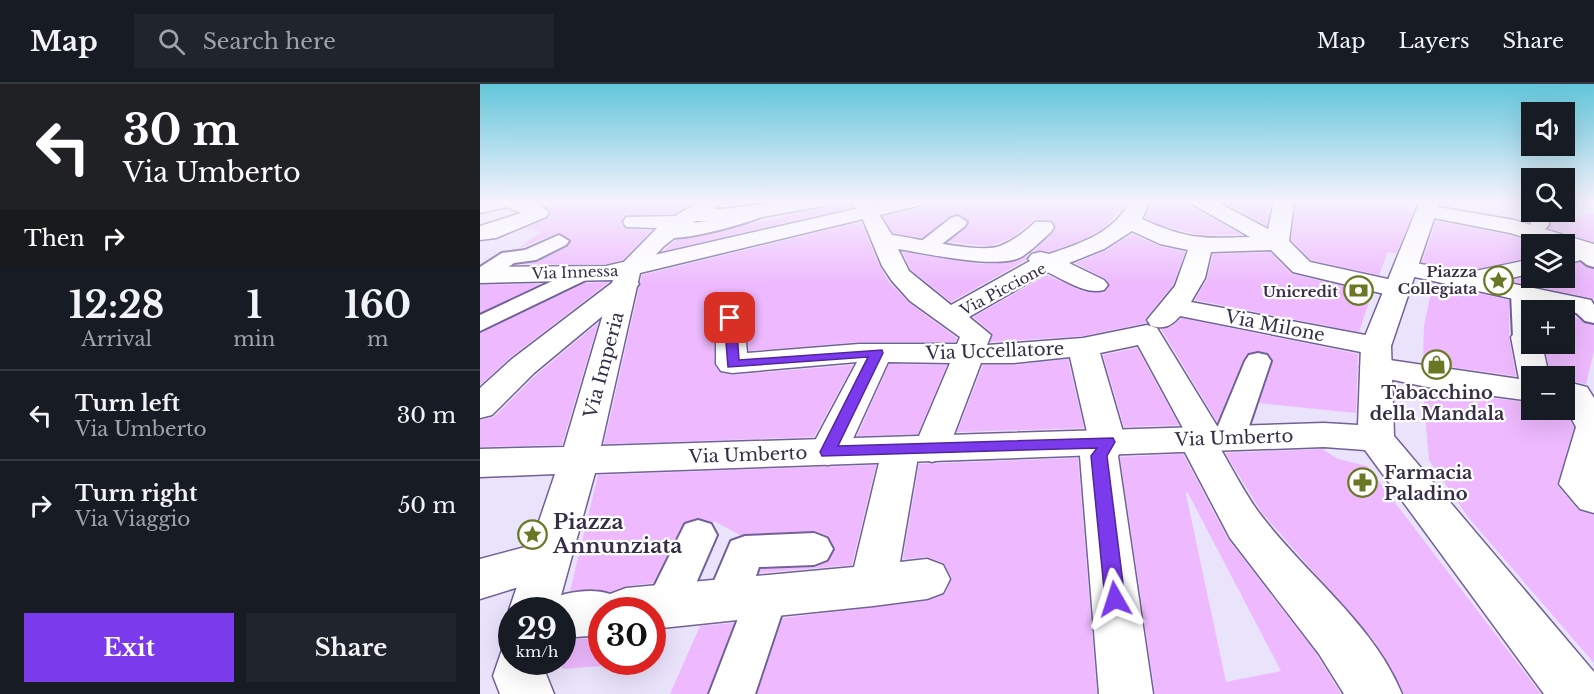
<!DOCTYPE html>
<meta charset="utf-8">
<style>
:root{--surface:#171b24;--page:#20242c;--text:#f1f3f6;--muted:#9ea1a6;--line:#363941;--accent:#7c3aed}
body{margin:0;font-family:"Libre Baskerville",serif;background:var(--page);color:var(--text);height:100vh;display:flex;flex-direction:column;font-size:22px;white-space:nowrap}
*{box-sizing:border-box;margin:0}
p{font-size:20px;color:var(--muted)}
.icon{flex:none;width:33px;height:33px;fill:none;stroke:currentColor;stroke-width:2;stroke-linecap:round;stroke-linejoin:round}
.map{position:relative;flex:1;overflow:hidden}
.panel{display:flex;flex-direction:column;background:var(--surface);width:480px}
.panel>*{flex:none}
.guide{background:#202124;color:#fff;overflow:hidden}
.tools{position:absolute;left:1041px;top:18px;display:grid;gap:12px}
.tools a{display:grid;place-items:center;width:54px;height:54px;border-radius:0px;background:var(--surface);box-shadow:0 6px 24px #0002;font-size:30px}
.speed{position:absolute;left:18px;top:513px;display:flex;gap:12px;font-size:30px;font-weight:700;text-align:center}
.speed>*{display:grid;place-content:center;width:78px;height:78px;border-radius:50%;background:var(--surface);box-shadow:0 6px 24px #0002;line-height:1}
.speed small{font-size:15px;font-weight:400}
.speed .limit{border:9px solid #d22;background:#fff;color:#111}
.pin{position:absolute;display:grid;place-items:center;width:51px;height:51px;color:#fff;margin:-26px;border-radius:12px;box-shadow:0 3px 9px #0006}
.me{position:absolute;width:66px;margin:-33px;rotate:354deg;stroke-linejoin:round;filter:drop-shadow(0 0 4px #0008)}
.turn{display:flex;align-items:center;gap:21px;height:126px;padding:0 24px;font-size:27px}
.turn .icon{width:78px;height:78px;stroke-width:2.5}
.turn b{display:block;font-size:42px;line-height:51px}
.then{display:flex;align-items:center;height:57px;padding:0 24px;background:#0003;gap:12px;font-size:22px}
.eta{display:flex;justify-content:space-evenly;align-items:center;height:102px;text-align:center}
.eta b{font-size:36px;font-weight:700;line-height:42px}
.primary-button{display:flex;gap:12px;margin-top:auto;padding:12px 24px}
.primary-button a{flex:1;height:69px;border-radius:0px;background:var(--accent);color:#fff;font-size:24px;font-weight:700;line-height:69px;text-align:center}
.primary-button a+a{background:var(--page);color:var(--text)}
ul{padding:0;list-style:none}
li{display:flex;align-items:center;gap:18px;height:90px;padding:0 24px;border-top:2px solid var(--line)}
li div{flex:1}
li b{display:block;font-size:22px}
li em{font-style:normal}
header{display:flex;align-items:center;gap:36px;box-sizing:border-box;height:84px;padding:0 30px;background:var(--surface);border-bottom:2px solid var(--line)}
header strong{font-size:28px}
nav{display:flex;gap:33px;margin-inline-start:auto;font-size:21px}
.search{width:420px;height:54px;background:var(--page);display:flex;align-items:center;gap:15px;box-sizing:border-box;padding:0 21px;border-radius:0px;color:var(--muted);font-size:22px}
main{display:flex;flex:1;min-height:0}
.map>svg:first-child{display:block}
</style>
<header>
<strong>Map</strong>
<div class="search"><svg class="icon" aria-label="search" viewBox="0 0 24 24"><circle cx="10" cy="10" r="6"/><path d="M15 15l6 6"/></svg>Search here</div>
<nav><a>Map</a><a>Layers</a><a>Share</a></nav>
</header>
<main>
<section class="panel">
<div class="guide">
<div class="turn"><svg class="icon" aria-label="left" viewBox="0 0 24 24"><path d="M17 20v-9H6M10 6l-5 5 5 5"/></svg><div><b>30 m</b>Via Umberto</div></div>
<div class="then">Then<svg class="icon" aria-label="right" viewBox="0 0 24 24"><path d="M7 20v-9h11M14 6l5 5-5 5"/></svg></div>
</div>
<div class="eta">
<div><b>12:28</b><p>Arrival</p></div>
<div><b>1</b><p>min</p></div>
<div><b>160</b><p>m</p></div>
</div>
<ul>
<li><svg class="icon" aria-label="left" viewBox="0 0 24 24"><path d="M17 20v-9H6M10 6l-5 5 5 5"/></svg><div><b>Turn left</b><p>Via Umberto</p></div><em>30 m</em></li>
<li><svg class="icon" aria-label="right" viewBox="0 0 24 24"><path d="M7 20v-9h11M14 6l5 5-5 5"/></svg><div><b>Turn right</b><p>Via Viaggio</p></div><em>50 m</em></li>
</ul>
<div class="primary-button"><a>Exit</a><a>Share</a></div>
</section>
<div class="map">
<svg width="1114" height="610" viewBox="0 0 1114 610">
<rect width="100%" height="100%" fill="#eae3fc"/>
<path fill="#eeb9fe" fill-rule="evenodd" d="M81 117H216L194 130 144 132 141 139 146 145 172 146 143 176 126 180H40L57 178 87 163 91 158 90 155 78 149 37 165 61 148 46 144 68 134 71 129 64 121Z
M350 117H368L372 123 183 167 196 156 338 125 347 122Z
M446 117H648L625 143 604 155 569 168H553L576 144 571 136H553L533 153 510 162 468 158 489 139 477 130 470 132 442 154 413 149 403 132 442 123Z
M672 117H709L713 123 762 151 715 150 678 140 665 134Z
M739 117H792L786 142Z
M816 117H934L928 127 933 128 916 170 908 168 899 191 831 176 811 156Z
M1114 129V158L1069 144 1071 139Z
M956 137 1029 151 1061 160H1052V173L986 187 942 178Z
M381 138 400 183 410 199 429 219 477 254 476 258H379L269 267 266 234 262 227 250 224 240 226 234 234V280L241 289 252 291 373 281 334 353 124 360 162 191Z
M652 150 679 162 705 168 693 201 665 235 666 239 603 252 510 258 512 249 493 233 567 191 602 207 624 208 630 201 626 195 595 179 625 167Z
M422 168 501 180 533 178 548 171 546 176 471 218 431 186Z
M790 168 812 190 892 209 879 248 715 216 727 195 733 170Z
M1100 178 1114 185V217L1111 214 1030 197 1052 191 1084 194V183Z
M129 198 31 273 0 301V249L105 199Z
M953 199 1029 216V253L1036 292 943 279 944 242Z
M61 200 0 229V201Z
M1084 229 1114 241V267L1106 300 1096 298 1084 300V292H1071L1064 260H1084Z
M701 234 878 270 876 329 779 319 793 278 789 270 778 267 769 269 763 276 737 338 681 245 691 243Z
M118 239 82 361 0 363V336L14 333 56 291Z
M657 264 699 341 644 343 623 271Z
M588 275 604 344 477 348 503 281H534Z
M409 280 467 281 438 350 377 352Z
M943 305 1052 319V326H1084L1094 343 1077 401 1098 426 1114 431V579L988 433 949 376Z
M842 365 858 375 887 382 1061 610H924L896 559 782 429 745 369Z
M703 370 748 455 837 571 861 610H675L640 373ZM708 409 801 587 746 598 706 410Z
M598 374 617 610H277L303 534 447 517 465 510 472 494 464 479 447 473 423 475 439 380Z
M396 381 372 481 279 489 281 485 335 483 349 477 355 464 348 452 335 447 260 451 234 437 233 439 217 434 203 439 173 499 146 502 130 508 115 505 90 507 118 391Z
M254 539 227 610H190L220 542Z
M122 553V582L82 585V556Z"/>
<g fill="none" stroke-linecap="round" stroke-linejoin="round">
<defs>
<path id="pedestrian" d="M1084 117H1098L1095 121 1084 123Z
M1052 124V128H1067L1069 140 1060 153 1053 155 1043 149 1051 140 1049 128Z
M273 125 279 126 282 130 279 134C263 140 185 164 174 149L184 143 242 135Z
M478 132 487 138 485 142 453 167H439L436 163 439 159 471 134Z
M79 151 89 157 86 161 56 176 34 179 10 196 0 197V183L22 169 45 166Z
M1103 164 1114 168V183L1107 181 1093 170 1096 166Z
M100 184 108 185 111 190 108 195 0 247V231Z
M1042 202 1050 204 1055 226H1052V259L1037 258 1033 253 1031 209 1034 204Z
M1101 215 1114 221V239L1105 237 1089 222 1093 217Z
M778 269 787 271 791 277 765 354 760 362 749 365 738 362 733 354 765 277 769 271Z
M218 436 231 440 237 451 200 536 185 542 172 537V526H166L164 523 205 440Z
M334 449 347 454 353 465 347 476 334 481 279 483 273 501 286 496 301 501 307 514 275 610H229L259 532 246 536 231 531 225 518 251 457 265 452Z"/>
<path id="minor" d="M0 117C19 115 57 111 69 129L66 133 16 154 0 156V142L41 129 27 123 0 129Z
M220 117H238L240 119 234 125H243L309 117H348L345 121 338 123 259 137H216L184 162 157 191 149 193 155 195 159 200 155 205 54 289 12 331 0 334V304L32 275 137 195 145 193 139 191 136 186 177 144 146 143 143 138 146 133 195 132Z
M370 117H391L412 151C436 154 500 170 520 162 533 157 545 148 555 138H571L574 143 571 148C562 156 552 166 543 172 522 187 444 169 418 165L429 187 471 221 550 177 548 175 552 170 560 168 569 170C602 159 635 148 650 117H670L662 135C707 155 721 155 770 153L714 121 711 117H735L788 145 794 117H814L809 157 830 178 926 199 930 205 926 211 917 213 813 188 791 166 731 168 725 194 711 218 896 253 907 256 911 262 907 268 896 271 700 232C690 243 685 245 671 242L667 236 695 202 708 166 680 160 652 147 624 165 589 179 624 196 628 201 624 206C605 211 585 196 567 188L489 233 511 251 507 261 603 254 667 241 677 244 745 355 740 364C753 386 765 410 780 430 826 491 893 539 922 610H864L839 570 750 454 698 355 704 346 658 261 620 269 646 358 638 372 673 610H619L600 372 609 357 590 273 534 279H501L465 374 452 378 438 373 420 478 447 475 463 481 470 495 463 509 447 515 393 522 172 545V526H122V551L82 554V526H60L65 516C84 509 111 503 130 510L146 504 374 483 402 366 408 357 421 353 436 359 470 279 408 278 367 368 361 377 348 381 335 377 329 368 377 278 252 289 241 287 236 280V234L240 228 250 226 260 228 264 234 267 269 379 260H477L480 253 430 217 412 197 402 182 381 131Z
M946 121 1034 136 1114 160V172L1084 181V160H1067L1030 149 939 131 936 127 939 123Z
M1052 175V189L1020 197 1111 216 1114 221 1111 228 1101 230 917 189 914 184 917 179 926 177 986 189Z
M1046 244 1052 246V260H1062L1069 292H1052V317L947 303 885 290 880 283 885 276 896 274 1039 295 1031 253 1036 247Z
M1095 300 1107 303 1114 314V429L1100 425 1079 400 1096 343 1084 321V302Z
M68 457 84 463 90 476 84 489 0 515V475Z"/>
<path id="tertiary" d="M410 117H444L441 121 160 189 121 362 844 339 878 341 881 262 940 117H960L911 262 914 352 1114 588V610H1064L885 366 844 363 115 389 77 526H32V532L29 526 75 390 0 393V365L84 363 133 196 0 199V183L126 182Z
M32 557V578H68L66 590 74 610H20L13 592 24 560Z"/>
</defs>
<use href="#pedestrian" stroke="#726097" stroke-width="4"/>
<use href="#minor" stroke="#726097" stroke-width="3"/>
<use href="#tertiary" stroke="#726097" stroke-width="3"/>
<use href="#pedestrian" fill="#fff" fill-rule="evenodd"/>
<use href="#minor" fill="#fff" fill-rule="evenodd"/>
<use href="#tertiary" fill="#fff" fill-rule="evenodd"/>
</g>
<linearGradient id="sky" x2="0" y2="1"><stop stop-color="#62c6da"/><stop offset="0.58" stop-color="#f6f2fe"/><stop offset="1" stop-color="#f6f2fe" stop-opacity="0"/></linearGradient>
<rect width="1114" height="202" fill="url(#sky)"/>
<path fill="#7c3aed" stroke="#51269a" stroke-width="1.5" d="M250 231 256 234 259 276 402 266 403 269 358 362 633 354 635 358 627 372 645 515 642 521 635 524 628 521 625 515 611 372 617 364 342 372 340 368 388 273 248 283 244 234Z"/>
<defs>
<symbol id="sight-ring" viewBox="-11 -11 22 22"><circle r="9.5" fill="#fff" stroke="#6a7825" stroke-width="1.5"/><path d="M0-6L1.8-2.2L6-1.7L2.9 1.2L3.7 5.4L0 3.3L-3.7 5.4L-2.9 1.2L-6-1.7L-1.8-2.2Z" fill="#6a7825"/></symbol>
<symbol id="bank-ring" viewBox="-11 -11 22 22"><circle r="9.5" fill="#fff" stroke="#6a7825" stroke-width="1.5"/><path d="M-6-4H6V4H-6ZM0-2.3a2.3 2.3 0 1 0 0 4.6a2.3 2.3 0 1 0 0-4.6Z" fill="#6a7825"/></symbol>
<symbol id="shop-ring" viewBox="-11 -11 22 22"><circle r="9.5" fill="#fff" stroke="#6a7825" stroke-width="1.5"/><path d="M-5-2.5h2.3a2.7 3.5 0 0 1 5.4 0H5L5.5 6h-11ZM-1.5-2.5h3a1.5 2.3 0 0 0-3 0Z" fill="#6a7825"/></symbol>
<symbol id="pharmacy-ring" viewBox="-11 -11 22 22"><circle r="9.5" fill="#fff" stroke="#6a7825" stroke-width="1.5"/><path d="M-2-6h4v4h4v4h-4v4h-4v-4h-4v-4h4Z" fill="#6a7825"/></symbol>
</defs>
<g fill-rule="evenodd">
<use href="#sight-ring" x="1002" y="180" width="33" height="33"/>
<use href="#bank-ring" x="862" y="190" width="33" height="33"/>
<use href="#shop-ring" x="940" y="264" width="33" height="33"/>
<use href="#pharmacy-ring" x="866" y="382" width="33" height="33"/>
<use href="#sight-ring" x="36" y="434" width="33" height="33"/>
</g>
<g text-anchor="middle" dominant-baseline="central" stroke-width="4.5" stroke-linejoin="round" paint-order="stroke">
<g font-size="15" font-weight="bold" fill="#352e46" stroke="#fff" text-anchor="end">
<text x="997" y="187">Piazza<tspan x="997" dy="17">Collegiata</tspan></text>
<text x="858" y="207">Unicredit</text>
</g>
<g font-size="15" fill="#352e46" stroke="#fff">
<text transform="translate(95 188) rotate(-2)">Via Innessa</text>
<text transform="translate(523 205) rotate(-28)">Via Piccione</text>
</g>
<g font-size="18" fill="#352e46" stroke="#fff">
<text transform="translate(795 242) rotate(11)">Via Milone</text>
<text transform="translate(515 267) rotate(-2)">Via Uccellatore</text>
<text transform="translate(124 281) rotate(-75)">Via Imperia</text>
<text transform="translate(754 354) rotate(-2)">Via Umberto</text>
<text transform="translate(268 371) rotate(-2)">Via Umberto</text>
</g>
<g font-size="18" font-weight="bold" fill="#352e46" stroke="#fff">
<text x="957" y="309">Tabacchino<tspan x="957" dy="21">della Mandala</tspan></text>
<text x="904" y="389" text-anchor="start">Farmacia<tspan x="904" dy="21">Paladino</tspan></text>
</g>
<g font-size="21" font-weight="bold" fill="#352e46" stroke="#fff" text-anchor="start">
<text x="73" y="438">Piazza<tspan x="73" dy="24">Annunziata</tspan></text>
</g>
</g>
</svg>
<div class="tools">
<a><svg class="icon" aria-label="sound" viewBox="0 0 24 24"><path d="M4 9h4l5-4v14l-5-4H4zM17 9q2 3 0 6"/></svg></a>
<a><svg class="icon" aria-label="search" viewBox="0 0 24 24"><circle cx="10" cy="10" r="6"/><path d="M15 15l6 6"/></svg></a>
<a><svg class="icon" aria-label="layers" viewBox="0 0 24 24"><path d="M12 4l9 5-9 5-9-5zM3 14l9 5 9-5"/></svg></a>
<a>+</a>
<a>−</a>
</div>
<div class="speed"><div>29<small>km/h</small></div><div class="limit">30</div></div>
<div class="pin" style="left:250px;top:234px;background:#d93025"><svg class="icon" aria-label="arrive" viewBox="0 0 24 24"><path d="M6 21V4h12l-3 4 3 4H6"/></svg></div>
<svg class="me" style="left:635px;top:515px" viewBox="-20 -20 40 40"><path d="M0-17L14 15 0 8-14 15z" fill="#7c3aed" stroke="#fff" stroke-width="4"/></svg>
</div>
</main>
